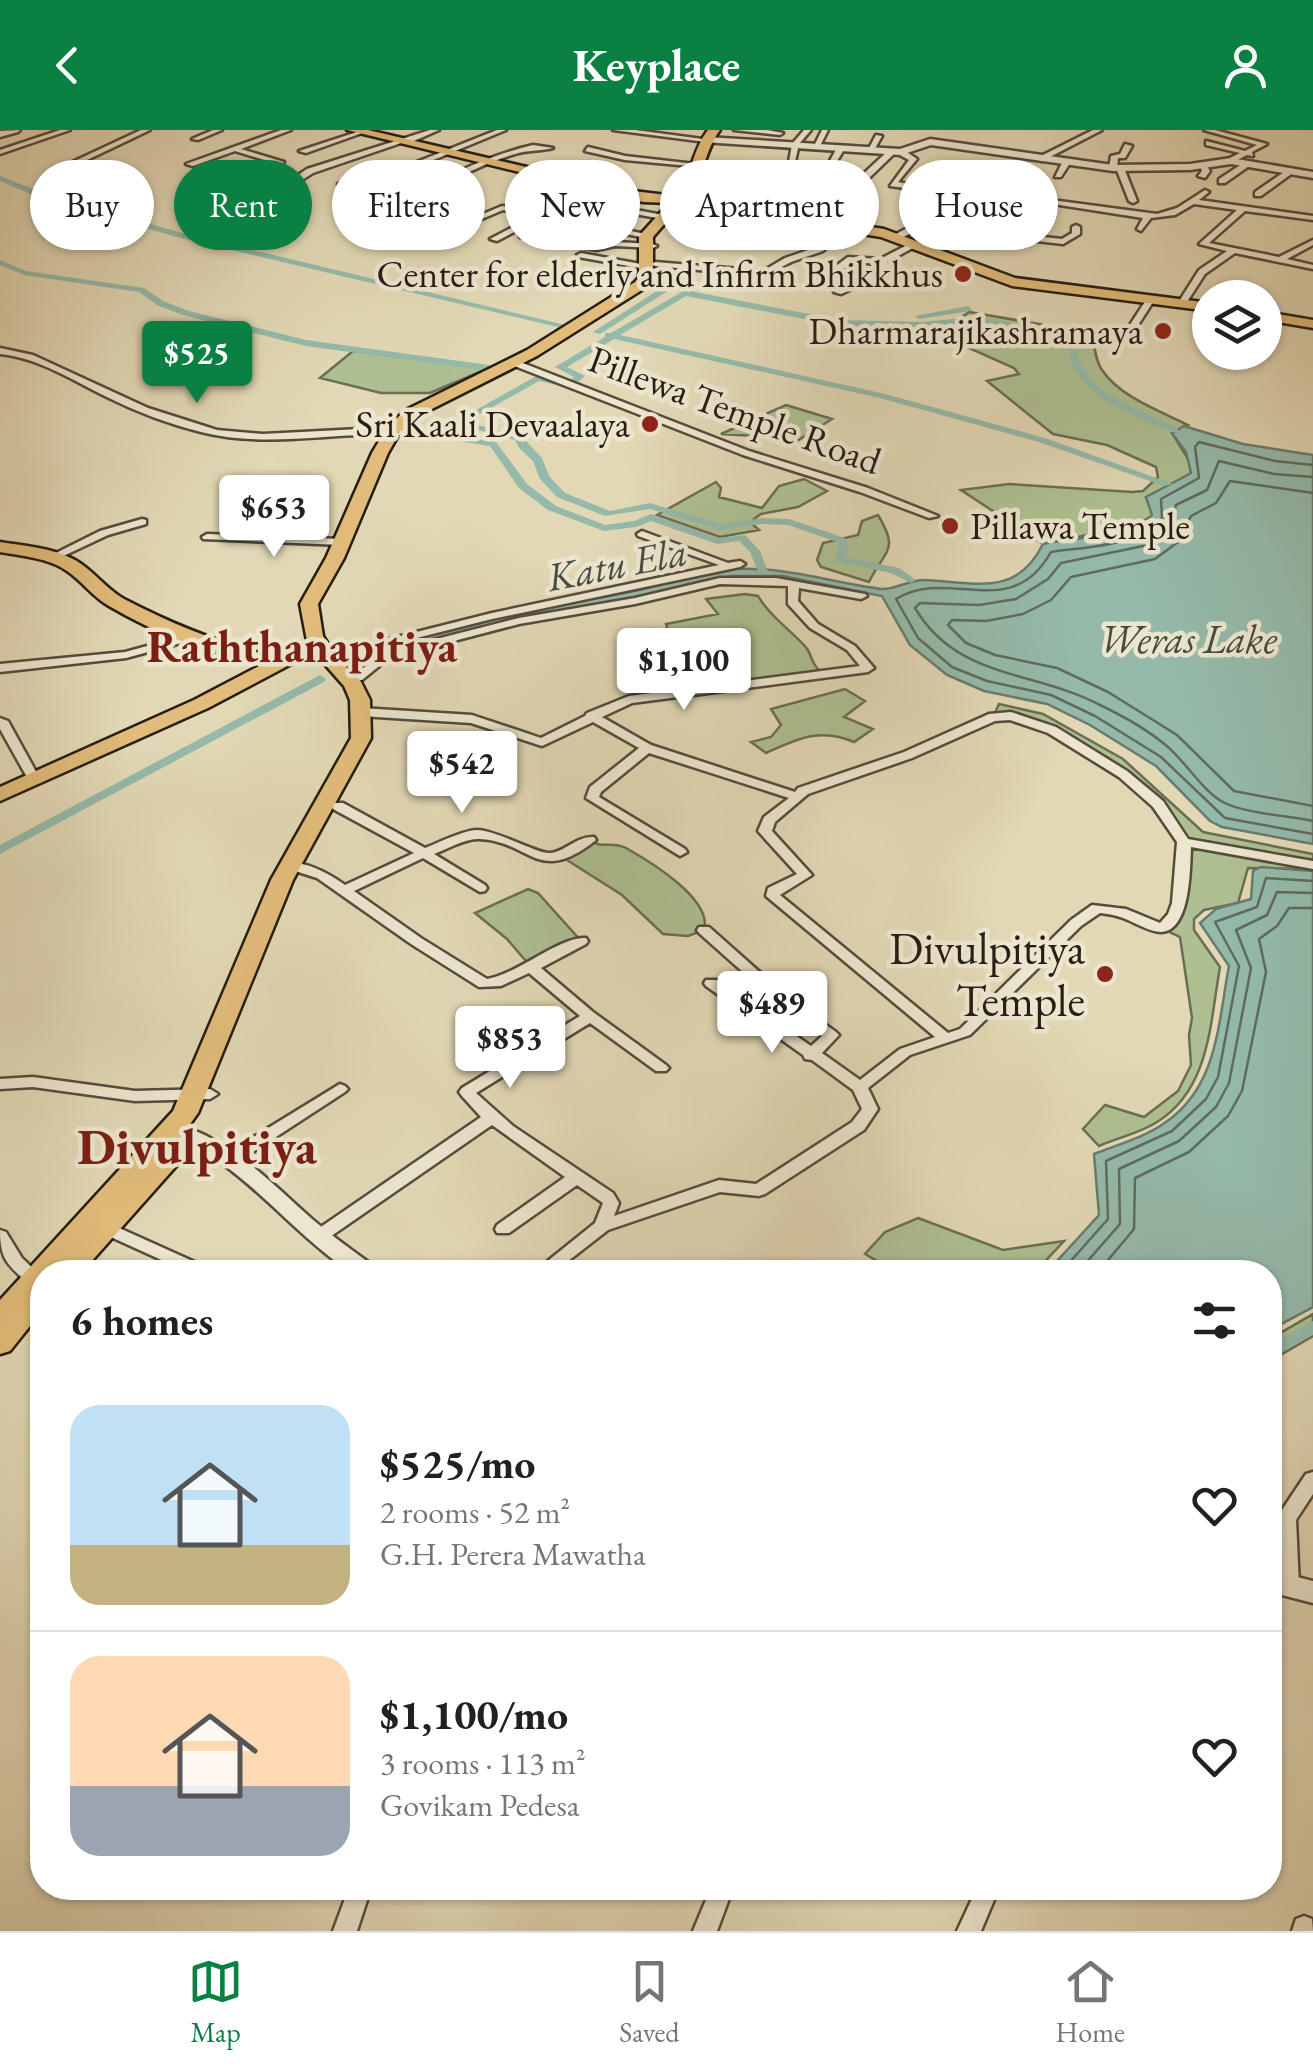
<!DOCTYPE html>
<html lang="en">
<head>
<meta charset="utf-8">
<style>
  :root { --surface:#fff; --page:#f2f2f2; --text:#202124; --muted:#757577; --line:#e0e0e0; --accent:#0b8043 }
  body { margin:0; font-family:"EB Garamond",serif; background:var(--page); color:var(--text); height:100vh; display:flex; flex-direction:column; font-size:38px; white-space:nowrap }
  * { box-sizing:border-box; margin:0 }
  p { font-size:32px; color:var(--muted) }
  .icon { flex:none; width:55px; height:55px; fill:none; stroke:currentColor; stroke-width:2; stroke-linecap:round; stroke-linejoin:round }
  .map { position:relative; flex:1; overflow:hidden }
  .side { position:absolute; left:30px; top:1130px; width:1252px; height:640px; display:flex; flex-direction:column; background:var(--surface); border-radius:40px; box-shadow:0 2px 8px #0004 }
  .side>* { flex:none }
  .hud { position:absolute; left:30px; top:30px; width:1255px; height:90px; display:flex; gap:20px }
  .buttons { position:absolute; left:1192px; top:150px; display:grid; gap:20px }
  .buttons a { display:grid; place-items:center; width:90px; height:90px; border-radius:50%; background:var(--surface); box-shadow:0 2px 8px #0004; font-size:50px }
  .price { position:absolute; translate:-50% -85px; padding:0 22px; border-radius:10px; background:#fff; color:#222; font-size:32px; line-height:65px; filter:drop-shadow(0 2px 5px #0008) }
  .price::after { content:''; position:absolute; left:50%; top:60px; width:30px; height:22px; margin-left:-15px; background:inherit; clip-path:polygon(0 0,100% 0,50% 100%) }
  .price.on { background:var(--accent); color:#fff }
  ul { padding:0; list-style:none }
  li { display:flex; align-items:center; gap:30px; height:250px; padding:0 40px }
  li+li { border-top:2px solid var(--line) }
  li span { display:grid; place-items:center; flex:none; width:280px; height:200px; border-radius:30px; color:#555 }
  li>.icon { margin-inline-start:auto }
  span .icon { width:120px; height:120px; fill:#fffc; stroke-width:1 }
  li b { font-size:42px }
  h2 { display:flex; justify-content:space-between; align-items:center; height:120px; padding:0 40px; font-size:42px }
  .pill { padding:0 35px; border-radius:45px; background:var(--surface); box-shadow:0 2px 8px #0004; font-size:35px; line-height:90px }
  .pill.on { background:var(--accent); color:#fff }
  header { display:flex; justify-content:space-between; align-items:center; height:130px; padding:0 40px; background:var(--accent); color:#fff; font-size:45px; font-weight:700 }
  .tabs { display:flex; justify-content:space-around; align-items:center; height:140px; border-top:2px solid var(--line); background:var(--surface); font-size:28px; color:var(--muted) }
  .tabs a { display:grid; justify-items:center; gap:5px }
  .tabs .on { color:var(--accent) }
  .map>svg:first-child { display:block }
  .green { fill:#aec092; stroke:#6a6e53; stroke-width:2.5 }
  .water { fill:#95baaa; stroke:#697b6e; stroke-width:2.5 }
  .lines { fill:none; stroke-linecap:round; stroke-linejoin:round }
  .shore { stroke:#5e6c5f; stroke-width:2.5 }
  .stream { stroke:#697b6e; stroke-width:2.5 }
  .canal { fill:#95baaa; fill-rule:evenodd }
  .minor-casing { stroke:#554c3c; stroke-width:5 }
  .tertiary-casing { stroke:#554c3c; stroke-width:5 }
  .primary-casing { stroke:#261d14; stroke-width:5 }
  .minor { fill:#ece6cf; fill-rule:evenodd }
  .tertiary { fill:#ece6cf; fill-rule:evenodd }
  .primary { fill:#e1bc7a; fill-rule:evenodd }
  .poi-dot { fill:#8f2418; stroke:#ece6cf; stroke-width:4 }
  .labels { text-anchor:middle; stroke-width:9; stroke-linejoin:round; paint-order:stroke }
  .far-poi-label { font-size:38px; fill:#261d14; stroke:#ece6cf; text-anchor:end }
  .far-street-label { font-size:38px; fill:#261d14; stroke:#ece6cf }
  .far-water-label { font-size:40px; font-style:italic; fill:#474c41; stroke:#ece6cf }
  .far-district-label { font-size:45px; font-weight:bold; fill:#7a1f14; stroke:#ece6cf }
  .poi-label { font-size:45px; fill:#261d14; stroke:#ece6cf; text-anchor:end }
  .quarter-label { font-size:50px; font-weight:bold; fill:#7a1f14; stroke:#ece6cf }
</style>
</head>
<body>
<header><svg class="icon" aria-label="back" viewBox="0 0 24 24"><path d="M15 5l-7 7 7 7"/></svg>Keyplace<svg class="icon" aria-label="person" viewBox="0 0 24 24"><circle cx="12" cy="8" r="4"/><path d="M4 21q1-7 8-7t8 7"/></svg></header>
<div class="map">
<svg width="1313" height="1801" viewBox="0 0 1313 1801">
  <rect width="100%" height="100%" fill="#e2d8b5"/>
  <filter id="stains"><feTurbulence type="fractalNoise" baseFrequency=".002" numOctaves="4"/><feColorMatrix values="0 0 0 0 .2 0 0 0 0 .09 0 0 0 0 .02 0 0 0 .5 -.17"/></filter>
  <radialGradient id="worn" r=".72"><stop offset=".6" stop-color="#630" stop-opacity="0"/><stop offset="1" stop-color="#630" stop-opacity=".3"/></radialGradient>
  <path class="green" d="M969,182l123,21c3,12 2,25 10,37 18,27 58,41 86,55l-16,8 21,34 -4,9 -43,21 7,18 -16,10 -94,19 -82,-54 48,-6 123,8 11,-1 15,-14 -2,-10 -49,-22 -54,-11 -66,-53 32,-7 -5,-6 -45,-20 4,-5 -36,-9z
    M353,221l136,17 -59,25h-49l-61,-15z
    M786,275l46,14 -43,27 -15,-9 -53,-3z
    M804,349l23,12 -29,16 -37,7 -11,8 9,8 -39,7 -63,-22 59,-33 5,6 -2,9 43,11 17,-22z
    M878,385c22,36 7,34 -9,67l-48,-15 -4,-7 6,-17 35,-8 4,-14z
    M745,464l13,2c12,20 30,32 46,49 9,9 6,18 16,26l-80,14 -5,-14 -15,-10c-39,0 -41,13 -74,-18l4,-6 19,-3 -3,-10 52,-10 -12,-15z
    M845,559l20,12 -21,16 29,12 -19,13c-33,-15 -57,-3 -88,11l-15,-11 20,-5 10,-12 -10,-16z
    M999,574l44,10 80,45 80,73 110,22v15l-65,-1 -10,35 -34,7 -10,9v11l26,37c-10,56 -10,122 -63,155 -17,11 -40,16 -58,24l-16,-17 22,-24 39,12 34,-26 13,-26 -2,-30 3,-17 -12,-81 -19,-9 13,-7 8,-87 -59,-60 -83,-50 -47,-7z
    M589,710c13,9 23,1 37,8 23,13 87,51 78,82l-16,6 -25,-2 -41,-39 -63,-40z
    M528,759l10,4 43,48 -50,26 -24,-28 -32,-26z
    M918,1088l85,32 61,-9 -29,31h-139l-31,-18 20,-22z
    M1313,1184v22l-43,25v-22z"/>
  <path class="water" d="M1184,296l59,18 70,11v389l-91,-17 -12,-6 -54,-55 -66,-41 -43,-21 -63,-13 -37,-16 -37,-30 -28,-49 -99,-20h-51l-85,21 -133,24 -145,38 -8,-4c85,-37 183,-46 273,-64 32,-6 64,-20 96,-22 52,-3 100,13 151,20 14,1 27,-9 43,-9 52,2 92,18 119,-36 32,-8 85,-4 109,-29l-6,-18 45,-24 -5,-21 -14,-19z
    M1261,737l52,4v436l-43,23v-58h-223l52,-57 -5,-61c22,-9 52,-17 72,-32 52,-36 52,-99 63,-156l-29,-43 16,-14 35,-10 2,-28z"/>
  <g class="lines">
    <path class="shore" d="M1313,335l-38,-4 -76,-19 -4,5 4,31 -38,21 1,19c-30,30 -72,28 -111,34 -41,72 -101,14 -155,47l22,39 34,29 35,14 64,14 44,21 66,41 64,61 88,16
      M1313,347l-39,-3 -55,-13 -12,29 -31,15 -6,24 -22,16 -87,18 -13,16 -32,20 -37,6 -59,-2 -5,5c42,71 117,62 183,96 23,11 52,27 71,44 18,16 34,43 54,54 19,11 67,14 90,19
      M1313,363l-83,-12 -14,22 -25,13 -13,26 -23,17 -84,18 -20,23 -28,14 -37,7 -34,-1 -4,5 18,18 29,12 62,13 51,24 69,43 57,56 79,15
      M1061,1142l47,-53 -2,-58 66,-30 34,-32 12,-22 21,-111 -24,-44 42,-15 9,-29 47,3
      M1078,1142l42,-48 -1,-55 60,-28 37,-34 13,-24 22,-115 -15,-38 31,-15 10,-23 36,1
      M1098,1142l36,-43 1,-51 54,-26 39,-36 14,-25 24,-119 -7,-33 18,-13 12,-18h24"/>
    <path class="stream" d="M443,261l54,-25"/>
    <path class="canal" d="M0,46l46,18 136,39 392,94 -4,3 -393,-93 -137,-39 -40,-17z
      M0,130l26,11 118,17 19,13 26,10 117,29 183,25 5,3 -5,3 -183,-25 -123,-31 -26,-10 -18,-13 -115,-17 -24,-10z
      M690,152l3,1v4l-22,2 -71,45 -7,-2 73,-47z
      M685,160l155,30 82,2 51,-5 100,17c3,10 4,22 9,32 17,33 65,47 96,62v4h-6c-34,-16 -79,-29 -98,-64 -5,-9 -6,-20 -8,-30l-93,-15 -51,5 -82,-2 -154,-30 -66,39 265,59 160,44 128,46 -9,2 -125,-44 -159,-44 -266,-59 -47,28 18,9 -8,7h-6l-2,-2 5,-4 -19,-10 50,-30v-4h6z
      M968,176l4,3 -1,2 -52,8 -4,-3z
      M538,245l32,9 -5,3 -26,-6 -73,41 55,14 21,22 7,18 16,17 45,18 40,-8 71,21 41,-6 27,1 56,19 4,9 -4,10 54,11 17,12 -5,3 -20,-10 -56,-12 -1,-2 5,-12 -2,-5 -49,-17 -26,-1 -41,6 -71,-21 -45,7 -48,-19 -17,-18 -7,-18 -14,-13 -4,-8 -62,-17z
      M389,295l107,17 31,42 29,22 49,19 29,-4 17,-7 67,24 27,-3 15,16 8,21 -9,2 -9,-22 -11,-11 -22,3 -66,-23 -15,6 -32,4 -56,-21 -29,-22 -29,-42 -104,-16 -2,-2z
      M320,545l6,4 -2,3 -324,172v-9z
      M1313,1191v14l-43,24v-15z"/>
    <defs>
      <path id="minor" d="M60,0h10l-70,24v-4z
        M141,0h9l-84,40h9v4h-20l-4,-2z
        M213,0h9l-24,10 -6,-1z
        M281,0h10l-50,19 43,13 -46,31 -7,-2 43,-28 -39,-12 -42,15 -7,-2z
        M430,0h9l-32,14 -6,-1 -88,30 -38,24 -7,-2 39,-26z
        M497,0h9l-138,57 -26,-1 -4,-2 4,-2 22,1z
        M613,0h22l75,10 -4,2z
        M734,0h33l16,3 -3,2z
        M804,0h7l-12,14 -4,18h-6l3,-18z
        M822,0h6l-9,18h-6z
        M1093,0h9l-60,31 -7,-2z
        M1204,0h11l52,14 -15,8 1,4 -6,-1 -16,8 -3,-4 12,-6 -34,-8v-4l39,10 12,-6z
        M360,1l5,1 -59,21 -7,-2z
        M876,5l6,1 -9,16h-6z
        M1125,14l7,2 -7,12h-7l-1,9 3,-1 4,2 13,33 -4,2 -4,-2 -13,-33 -3,2 -4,-2 2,-12 9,-2z
        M533,15l20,3c-12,3 -26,2 -38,6 -45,13 -86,40 -126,64l20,3v4l-31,-6c43,-32 103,-62 155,-74z
        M838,16l7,2 -19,31h-6z
        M588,17l37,9 79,9 -4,2 -75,-7 -40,-9z
        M889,20l7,2 -29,28h-6v-4z
        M898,20h6l13,9 -19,23 30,6 -2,3 23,4 24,-24 4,2 -21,23 67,12 -4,2 -50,-7 -42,21 135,15 10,-6v-6l4,-2 4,2v7l-17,10 -143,-16 -20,11h-6v-4l66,-34 -39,-6 -4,-2 2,-3 -29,-4 19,-26 -11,-6z
        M1063,31l7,2 -9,14h-6z
        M1245,32l7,2 -27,19h-6v-4z
        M1199,33h6l5,8 -5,7 -7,-2 4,-5z
        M1287,40l7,2 -33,24h-6v-4z
        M708,44l90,3 4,2 -4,2 -93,-3z
        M864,54l7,2 -9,18 -14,1 -28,18h-6v-4l29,-18 13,-1z
        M703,56l40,2 4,2 -4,2 -43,-2z
        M1205,60l4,2 -10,8 114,16v4l-68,-9 -36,32 70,14 34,-17v5l-26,14 26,6v4l-78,-16 -30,21 -20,31 -3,1 -4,-3 21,-33 28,-19 -28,-7 38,-34 -43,-6 -19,11 -24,3 -10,13 -4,-2 6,-11 -141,-22 4,-2 151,20 20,-6z
        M604,74l59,11 4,2 -4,2 -62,-11z
        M502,76l144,28 4,2 -4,2 -143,-28 -38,16 -32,-7 4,-2 27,5z
        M528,89l7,2 -38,20 -7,-2z
        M844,94l7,2 -28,25 -32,11 -27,14 -109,-10 -4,-2 4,-2 108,9 22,-13 32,-11z
        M523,103l74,13 18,-4 38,2 4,2 -4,2 -38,-2 -18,4 -77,-13 -1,-2z
        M913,112l7,2 -33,18 6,4v4l-52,24 -7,-2 50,-24 -5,-4 -26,-2 -38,27 -7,-2 40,-30 32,2z
        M581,123l65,12 4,2 -4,2 -68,-12 -1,-2z
        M1148,167l7,2 -24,37h-6l-1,-2z
        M0,218l33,7 115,53 69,22 46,4 116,-6 23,1 5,3 -5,3c-67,-4 -134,14 -201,-3 -32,-8 -64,-20 -94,-35 -35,-17 -68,-39 -107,-43z
        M515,230l234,91 119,37 70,28 -9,2 -69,-26 -117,-37 -231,-90v-4z
        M142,389l4,1v4l-38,11 -51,24 -9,-2 52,-26z
        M642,401l86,32 12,-2 5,3 -5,3 -248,52 -155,39 -6,-3 2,-2 159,-40 227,-48 -81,-29 -1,-2z
        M207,404l135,5 5,3 -5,3 -139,-6 -1,-2z
        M720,448h56l89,16 2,2 -6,3 -62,-11 -1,13 20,23 37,22 19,22 -6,4 -236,31 -30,14 49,28 144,47 3,-4 106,-36 85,-38 22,-2 45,15 71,44 36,30 25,38 125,22v8l-122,-22c-1,20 0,84 -30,85 -11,0 -27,-10 -38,-14 -8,-3 -15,-4 -23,-5l-19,13 -111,109 -60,20 -42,33 10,21 -14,21 -99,64 -6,2 -39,-4 -112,38 -54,42h-20l61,-49 8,-20 -26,-18 -68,48h-12l-2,-4 2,-4 68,-48 -73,-52 -168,116h-12l-2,-4 2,-4 169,-116 -19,-21 -3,-4 3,-4 118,-72 -51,-43 -28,13 -22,1 -68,-43 -94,-66 -31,-10 -2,-3 2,-3c22,0 42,11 59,23l69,-32 -81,-44 -1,-3 1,-3h10l82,45c13,-5 39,-18 52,-18 19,0 63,25 74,23 15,-2 26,-17 43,-16l2,3c-59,47 -65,1 -117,-1 -13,-1 -32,10 -45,15l51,31 2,3 -2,3 -5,1 -57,-34 -69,33 67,47 66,41c31,-5 73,-43 99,-41l2,3 -2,3 -45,24 52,44 73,53 3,3 -3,3h-10l-66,-48 -114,70 37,33 100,67 6,10 -5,13 105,-36 37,4 96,-62 10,-13 -9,-19 -41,-30 -7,-1 -2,-4 -97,-69 -2,-3 2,-3h10l95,66 11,-10 -42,-31 -81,-72 -2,-3 2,-3h10l81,72 46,33 3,3 -17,18 38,27 40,-31 35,-12 -169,-141 2,-8 29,-14 -39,-43 6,-14 25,-19 -140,-45 -48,39 -2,5 86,52 2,3 -7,4 -94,-58 4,-11 49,-39 -46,-26 -51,24 -71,-23 -110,-7 -6,-4 6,-4 111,7 69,23 44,-22 2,-3 42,-17 231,-30 -13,-16 -37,-22 -22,-24v-18l-68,-2 -85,20 -116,20 -130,34 -27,22h-8l-2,-3 29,-23 24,-7 114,-29 116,-20zM1010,590l38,13 71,44 34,30 24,35 -5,61 -4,11 -8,9 -34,-14 -34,-4 -21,15 -111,109 -12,4 -168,-138 32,-20 -40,-44 3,-9 33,-28 104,-36 83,-37z
        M188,505l4,1v4l-66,18 -126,14v-8l125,-12z
        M0,588l8,3 32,58 -1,3h-10l-1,-3 -28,-50z
        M33,947l102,14 75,-2 8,5 -8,5 -75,2 -102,-14 -33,2v-10z
        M340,954l5,2 3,3 -3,3 -109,71h-12l-2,-4 2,-4z
        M108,1093l100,45 3,4h-23l-86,-39 -2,-4 2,-4z
        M0,1100l6,2 16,26 19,18v8h-12c-21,-19 -29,-24 -29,-54z
        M1313,1342v22l-17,26 3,66 -3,6 -7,2 -7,-2 -3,-6 -3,-67 30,-45z
        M349,1758h22l-14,43h-24z
        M711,1758h22l-16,43h-24z
        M977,1758h22l-18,43h-24z
        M1304,1786l8,3 1,12h-21l4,-12z"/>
      <path id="tertiary" d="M20,0l-2,2 -18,5v-6z
        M706,7l194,12 30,-10 183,26 77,-1 41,-6 82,14v6l-82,-14 -41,6 -77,1 -182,-26 -30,10 -198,-13z
        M173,993c58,16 96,58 139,96 20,17 41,32 62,47l3,6h-26l-12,-8c-41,-30 -74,-69 -115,-99 -17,-12 -51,-23 -62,-35l4,-5z
        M1270,1440l43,11v22l-43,-11z"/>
      <path id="primary" d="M347,0h21l257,60 50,6c17,-19 17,-46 33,-66h12c-16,21 -16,48 -33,68l197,31 131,49 195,25v8l-198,-25 -131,-49 -200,-32 -28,32v40l-8,11 -108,68 -119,60 -18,16 -12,21 -44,105 -26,46 5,32 13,21 24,23 10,20 1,38 -78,142 -95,233 -18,25 13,9 -111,125h-40v19l-9,11 9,9 -32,40 -10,3v-54l173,-189 98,-231 80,-142 -1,-38 -6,-14 -30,-34 -106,56 -208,93v-14l194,-87 67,-35c-55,-12 -104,-31 -152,-59 -16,-9 -27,-25 -42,-35 -18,-13 -45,-15 -67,-19v-10c25,4 53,6 75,18 18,10 31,29 49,39 50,26 97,45 152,58l31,-16 -7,-37 26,-46 46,-105 16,-27 18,-16 121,-60 108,-68 4,-5v-41l30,-33 -26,-1z
        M1265,182l48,8v8l-48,-8z"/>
    </defs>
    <use href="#minor" class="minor-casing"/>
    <use href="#tertiary" class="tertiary-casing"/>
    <use href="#primary" class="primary-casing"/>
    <use href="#minor" class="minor"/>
    <use href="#tertiary" class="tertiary"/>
    <use href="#primary" class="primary"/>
  </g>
  <g class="poi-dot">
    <circle cx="963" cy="144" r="10"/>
    <circle cx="1163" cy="201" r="10"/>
    <circle cx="650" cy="294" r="10"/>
    <circle cx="950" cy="396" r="10"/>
    <circle cx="1105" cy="844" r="10"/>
  </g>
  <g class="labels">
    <g class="far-poi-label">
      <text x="943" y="157">Center for elderly and Infirm Bhikkhus</text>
      <text x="1143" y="214">Dharmarajikashramaya</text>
      <text x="630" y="307">Sri Kaali Devaalaya</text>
      <text x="970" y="409" text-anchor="start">Pillawa Temple</text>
    </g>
    <g class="far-street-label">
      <text transform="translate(735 280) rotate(20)" y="13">Pillewa Temple Road</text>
    </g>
    <g class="far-water-label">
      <text transform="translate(617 434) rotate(-11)" y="14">Katu Ela</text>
      <text x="1188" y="523">Weras Lake</text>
    </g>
    <g class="far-district-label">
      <text x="302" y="532">Raththanapitiya</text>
    </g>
    <g class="poi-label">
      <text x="1085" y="834">Divulpitiya<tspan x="1085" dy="52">Temple</tspan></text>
    </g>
    <g class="quarter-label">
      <text x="197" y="1034">Divulpitiya</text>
    </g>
  </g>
  <rect width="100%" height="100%" filter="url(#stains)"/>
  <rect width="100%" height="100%" fill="url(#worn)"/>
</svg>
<div class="buttons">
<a><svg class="icon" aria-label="layers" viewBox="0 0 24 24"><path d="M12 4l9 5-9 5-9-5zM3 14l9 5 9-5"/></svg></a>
</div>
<b class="price on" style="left:197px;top:276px">$525</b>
<b class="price" style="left:274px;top:430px">$653</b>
<b class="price" style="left:684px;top:583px">$1,100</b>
<b class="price" style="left:462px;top:686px">$542</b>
<b class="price" style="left:772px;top:926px">$489</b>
<b class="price" style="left:510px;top:961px">$853</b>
<div class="hud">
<a class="pill">Buy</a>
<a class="pill on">Rent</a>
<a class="pill">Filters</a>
<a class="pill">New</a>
<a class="pill">Apartment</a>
<a class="pill">House</a>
</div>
<section class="side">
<h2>6 homes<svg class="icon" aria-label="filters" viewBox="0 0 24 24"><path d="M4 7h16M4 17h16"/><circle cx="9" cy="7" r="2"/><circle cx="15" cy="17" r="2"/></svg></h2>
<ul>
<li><span style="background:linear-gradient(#bfe0f5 70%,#c2b280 0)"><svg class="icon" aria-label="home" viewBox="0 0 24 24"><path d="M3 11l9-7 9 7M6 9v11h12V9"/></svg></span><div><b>$525/mo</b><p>2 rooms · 52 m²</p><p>G.H. Perera Mawatha</p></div><svg class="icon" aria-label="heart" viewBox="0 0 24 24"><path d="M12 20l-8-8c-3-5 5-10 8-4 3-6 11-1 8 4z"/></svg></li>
<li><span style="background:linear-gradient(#ffd9b3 65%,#9aa5b1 0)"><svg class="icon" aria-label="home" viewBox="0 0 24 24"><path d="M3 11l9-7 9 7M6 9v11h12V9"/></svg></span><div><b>$1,100/mo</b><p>3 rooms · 113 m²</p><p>Govikam Pedesa</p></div><svg class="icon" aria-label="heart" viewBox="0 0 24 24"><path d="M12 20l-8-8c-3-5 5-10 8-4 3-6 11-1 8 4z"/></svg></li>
</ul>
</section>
</div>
<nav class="tabs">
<a class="on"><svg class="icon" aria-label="map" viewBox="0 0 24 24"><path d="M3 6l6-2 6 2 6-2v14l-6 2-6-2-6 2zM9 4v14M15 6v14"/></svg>Map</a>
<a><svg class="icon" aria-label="saved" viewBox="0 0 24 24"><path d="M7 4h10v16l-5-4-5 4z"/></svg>Saved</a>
<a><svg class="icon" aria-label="home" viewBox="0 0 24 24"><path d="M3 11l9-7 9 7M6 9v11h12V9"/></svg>Home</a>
</nav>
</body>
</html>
